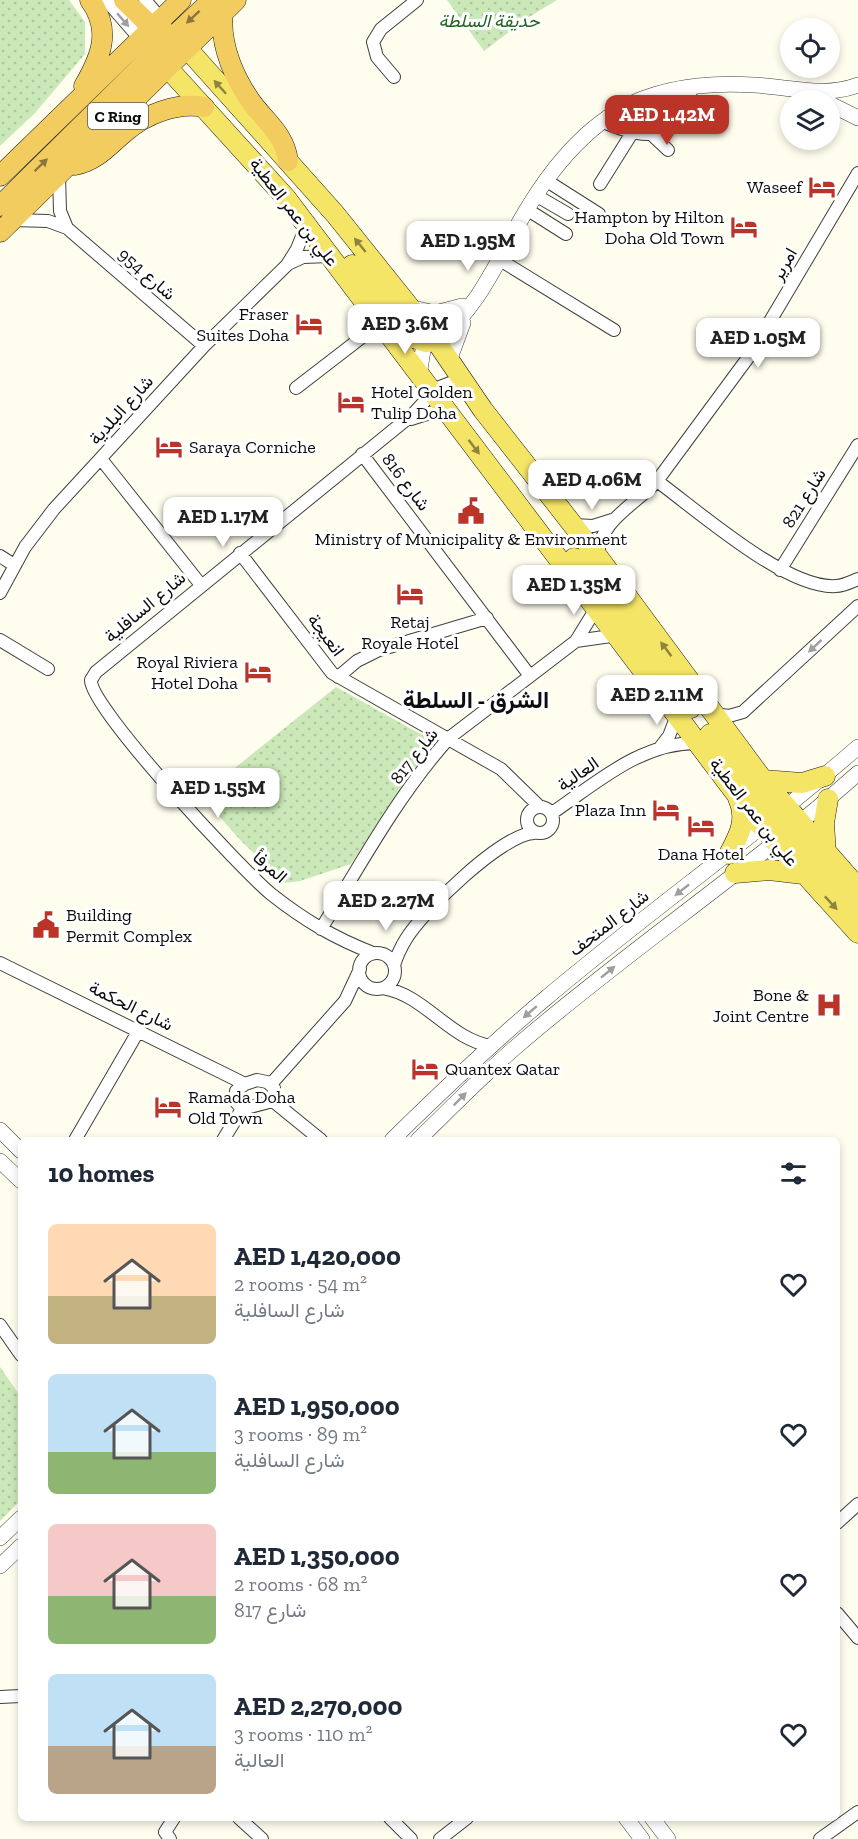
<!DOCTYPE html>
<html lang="en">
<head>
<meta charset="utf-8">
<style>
  :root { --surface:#fff; --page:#f2f2f3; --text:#1f2937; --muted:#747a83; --accent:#ba3428 }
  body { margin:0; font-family:"Zilla Slab",Vazirmatn,serif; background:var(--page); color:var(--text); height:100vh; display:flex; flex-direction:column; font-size:22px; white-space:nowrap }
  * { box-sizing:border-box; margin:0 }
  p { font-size:20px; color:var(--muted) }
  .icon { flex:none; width:33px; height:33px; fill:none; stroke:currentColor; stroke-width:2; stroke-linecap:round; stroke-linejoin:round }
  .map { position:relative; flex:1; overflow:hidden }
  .sheet { position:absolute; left:18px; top:1137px; width:822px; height:684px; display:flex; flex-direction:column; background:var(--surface); border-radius:9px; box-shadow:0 3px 9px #0003 }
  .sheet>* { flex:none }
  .tools { position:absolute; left:780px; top:18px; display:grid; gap:12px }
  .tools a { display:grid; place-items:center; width:60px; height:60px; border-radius:50%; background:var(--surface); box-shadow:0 3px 9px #0003; font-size:30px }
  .price { position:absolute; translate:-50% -51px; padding:0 14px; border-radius:12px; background:#fff; color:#222; font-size:20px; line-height:39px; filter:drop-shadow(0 2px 3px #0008) }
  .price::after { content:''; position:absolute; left:50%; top:36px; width:18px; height:14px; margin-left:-9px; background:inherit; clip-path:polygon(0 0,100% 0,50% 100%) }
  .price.on { background:var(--accent); color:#fff }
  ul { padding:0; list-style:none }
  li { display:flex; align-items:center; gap:18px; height:150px; padding:0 30px }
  li span { display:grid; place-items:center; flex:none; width:168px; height:120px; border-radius:9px; color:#555 }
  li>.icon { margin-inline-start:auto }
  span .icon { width:72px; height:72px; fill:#fffc; stroke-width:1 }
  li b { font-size:26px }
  h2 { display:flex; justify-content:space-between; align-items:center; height:72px; padding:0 30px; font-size:26px }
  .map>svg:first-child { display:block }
  .green { fill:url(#green-dots) }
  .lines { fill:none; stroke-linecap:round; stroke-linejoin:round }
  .minor-casing { stroke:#404040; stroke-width:14 }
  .tertiary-casing { stroke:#404040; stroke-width:16 }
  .primary-casing { stroke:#1e1e1e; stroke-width:21 }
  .trunk-casing { stroke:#1e1e1e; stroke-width:21 }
  .minor { stroke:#fff; stroke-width:12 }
  .tertiary { stroke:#fff; stroke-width:15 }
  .primary { stroke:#f5e567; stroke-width:20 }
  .trunk { stroke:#f3cc60; stroke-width:20 }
  .oneway { fill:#8c763b }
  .oneway2 { fill:#9e9e9e }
  .oneway3 { fill:#8d843e }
  .labels { text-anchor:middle; stroke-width:6; stroke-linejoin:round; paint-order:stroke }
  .shield { fill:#fff; stroke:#565656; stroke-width:1.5 }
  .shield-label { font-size:16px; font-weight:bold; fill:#0d0d0d }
  .park-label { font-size:18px; font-style:italic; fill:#24631f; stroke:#fff }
  .poi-label { font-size:18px; fill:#0d0d0d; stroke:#fff; text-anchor:end }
  .street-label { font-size:18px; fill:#0d0d0d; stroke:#fff }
  .district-label { font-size:24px; font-weight:bold; fill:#0d0d0d; stroke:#fff }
</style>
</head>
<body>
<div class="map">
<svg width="858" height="1839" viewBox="0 0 858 1839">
  <defs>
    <pattern id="green-dots" width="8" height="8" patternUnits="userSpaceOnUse" patternTransform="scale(1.5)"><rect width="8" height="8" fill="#cbe8b8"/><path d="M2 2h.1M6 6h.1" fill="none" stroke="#adc69d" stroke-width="1.8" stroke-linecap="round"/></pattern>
  </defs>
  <rect width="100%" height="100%" fill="#fffdee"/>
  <path class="green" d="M0,0h69l16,22v32l-50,59 -35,33z
    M447,0h110l-28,17 -45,34z
    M336,687l97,54 -82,123 -51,17 -15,2 -45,-43 -39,-45z
    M0,1367l21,30v103l-21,21z"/>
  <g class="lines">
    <defs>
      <path id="minor" d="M106,0l34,39
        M145,0l16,19
        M394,77l-17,-20 -4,-15 8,-13 36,-29
        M603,122c51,21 72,18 90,-36
        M651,134l17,16
        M59,175l1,36 7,17
        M547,181l52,33
        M600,184l32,-51
        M537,196l31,18
        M528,210l38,24
        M13,220l35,1 19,7 137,118
        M500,260l114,70
        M288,264l15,-7 27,-1
        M296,388l83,-64
        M411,419l22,-7 17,2
        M362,454l168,222
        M101,459l100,126
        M657,481c40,29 130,109 179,105 7,0 15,-4 22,-7
        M573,525l20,1 19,-6
        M240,553l92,120 169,96 39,38
        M0,556l14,9
        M598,557c0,-36 37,-52 59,-76l93,-126 108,-182
        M780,570l78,-125
        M0,593l25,-46 29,-38 150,-163 83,-81 10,-16 9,-23
        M0,640l48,29
        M576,641l42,-6
        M338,677l19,-16 22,-11 108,-32
        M714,714l15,2 14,-4 115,-106
        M659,749l10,-13 9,-23
        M527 820a13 13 0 1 1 26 0a13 13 0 1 1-26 0Z
        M552,813c46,-31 89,-71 147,-70
        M321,929c39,-64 77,-134 128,-191l127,-97 21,-34
        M373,953c-39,-15 -69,-33 -102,-59 -28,-23 -182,-187 -180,-214l5,-8 317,-258 24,-26 13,-5 15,9
        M359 971a18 18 0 1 1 36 0a18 18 0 1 1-36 0Z
        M0,963l245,121
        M394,965c3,-9 7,-18 12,-26 17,-28 96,-105 128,-106
        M383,988c42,7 66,51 108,58
        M257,1080l10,2 7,6 -1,13 -31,8 -7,-8 1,-10 9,-7z
        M271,1084l74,-83 15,-32
        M273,1101l48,39
        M75,1140l64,-110
        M223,1140l19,-31
        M0,1325l21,30
        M837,1523l21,-19
        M837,1613l21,25
        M0,1697l21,-1
        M239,1818l23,21
        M390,1818l21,21
        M170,1839l-5,-7 9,-14
        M440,1839l27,-21
        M820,1839l38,-27"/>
      <path id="tertiary" d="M830,104l28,14
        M409,307l26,6 27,-7
        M436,341c40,-30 59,-75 83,-118 28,-50 68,-102 123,-124 37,-14 74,-16 112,-14 36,2 70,13 104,0
        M449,361l14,-38
        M419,376l4,-26 9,-15
        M0,1130l21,21
        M392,1140c50,-49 100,-97 154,-142 102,-86 211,-163 312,-251
        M418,1140c33,-32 65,-65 99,-94 110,-95 232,-176 341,-273
        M0,1161l21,20
        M0,1538l21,-20
        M0,1566l21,-20
        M626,1818l16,21
        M652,1818l16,21"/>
      <path id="primary" d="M176,36l159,178 97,121 51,75 115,147 165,223 95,108
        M156,55l130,143 469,621 103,114
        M352,265l56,71 18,6 10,-1
        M574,558l39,45 78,105
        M710,734l67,88 11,4 12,-3
        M763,780l39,3 23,-7
        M770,827l16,7 72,76
        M729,854c10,-18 19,-35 9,-56
        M826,854l-2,-31 4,-24
        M735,873l34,-3 34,4"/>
      <path id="trunk" d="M124,0l36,35
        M223,12c-4,33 12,69 32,95 14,17 30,30 33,54
        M167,58l8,-23 37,-35
        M84,86c17,-29 28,-56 6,-86
        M75,165c22,-4 34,-20 50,-33 21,-18 52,-30 79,-25
        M0,176l181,-176
        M0,206l154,-152 8,-17 -1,-18
        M0,232l236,-232"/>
    </defs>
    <use href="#minor" class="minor-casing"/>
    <use href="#tertiary" class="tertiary-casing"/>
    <use href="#primary" class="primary-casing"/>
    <use href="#trunk" class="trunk-casing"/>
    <use href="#minor" class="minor"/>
    <use href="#tertiary" class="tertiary"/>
    <use href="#primary" class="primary"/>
    <use href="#trunk" class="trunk"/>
  </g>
  <defs><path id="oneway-solid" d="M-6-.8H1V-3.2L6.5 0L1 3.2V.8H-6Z" transform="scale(1.5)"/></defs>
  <g class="oneway">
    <use href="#oneway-solid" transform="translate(193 17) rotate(137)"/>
    <use href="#oneway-solid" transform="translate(41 165) rotate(-44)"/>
  </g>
  <g class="oneway2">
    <use href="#oneway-solid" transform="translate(123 20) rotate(49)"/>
    <use href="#oneway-solid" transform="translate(815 646) rotate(137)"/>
    <use href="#oneway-solid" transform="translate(682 890) rotate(142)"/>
    <use href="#oneway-solid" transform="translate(608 972) rotate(-39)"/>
    <use href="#oneway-solid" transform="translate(530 1012) rotate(139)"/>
    <use href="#oneway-solid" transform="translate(460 1099) rotate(-45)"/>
  </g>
  <g class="oneway3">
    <use href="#oneway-solid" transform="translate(220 87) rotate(-132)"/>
    <use href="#oneway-solid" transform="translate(360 245) rotate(-129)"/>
    <use href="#oneway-solid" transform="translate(474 447) rotate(53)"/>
    <use href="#oneway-solid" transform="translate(666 649) rotate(-127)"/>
    <use href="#oneway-solid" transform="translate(831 903) rotate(47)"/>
  </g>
  <defs>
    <symbol id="hotel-bare" viewBox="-9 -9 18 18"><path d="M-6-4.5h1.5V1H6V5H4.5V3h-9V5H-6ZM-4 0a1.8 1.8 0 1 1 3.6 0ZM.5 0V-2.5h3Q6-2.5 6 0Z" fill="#ba3428" stroke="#fff" stroke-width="2.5" paint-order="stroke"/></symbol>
    <symbol id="civic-bare" viewBox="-9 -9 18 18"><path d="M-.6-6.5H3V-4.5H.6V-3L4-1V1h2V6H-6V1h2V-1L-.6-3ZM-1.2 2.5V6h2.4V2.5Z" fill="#ba3428" stroke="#fff" stroke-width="2.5" paint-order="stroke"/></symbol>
    <symbol id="hospital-bare" viewBox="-9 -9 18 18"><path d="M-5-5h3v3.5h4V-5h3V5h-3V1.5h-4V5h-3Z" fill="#ba3428" stroke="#fff" stroke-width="2.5" paint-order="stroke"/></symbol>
  </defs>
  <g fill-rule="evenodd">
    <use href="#hotel-bare" x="803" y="168" width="38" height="38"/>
    <use href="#hotel-bare" x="725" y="208" width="38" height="38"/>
    <use href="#hotel-bare" x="290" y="305" width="38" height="38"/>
    <use href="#hotel-bare" x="332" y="383" width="38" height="38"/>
    <use href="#hotel-bare" x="150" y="428" width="38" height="38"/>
    <use href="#civic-bare" x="452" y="492" width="38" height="38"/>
    <use href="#hotel-bare" x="391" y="575" width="38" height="38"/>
    <use href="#hotel-bare" x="239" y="653" width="38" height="38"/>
    <use href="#hotel-bare" x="647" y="791" width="38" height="38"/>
    <use href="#hotel-bare" x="682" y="807" width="38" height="38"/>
    <use href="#civic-bare" x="27" y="906" width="38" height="38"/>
    <use href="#hospital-bare" x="810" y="986" width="38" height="38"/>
    <use href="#hotel-bare" x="406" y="1050" width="38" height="38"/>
    <use href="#hotel-bare" x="149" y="1088" width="38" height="38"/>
  </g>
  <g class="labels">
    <rect class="shield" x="88" y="103" width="60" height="26" rx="4.5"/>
    <g class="shield-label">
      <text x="118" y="122">C Ring</text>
    </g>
    <g class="park-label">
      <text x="489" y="27">حديقة السلطة</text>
    </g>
    <g class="poi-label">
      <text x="802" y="193">Waseef</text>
      <text x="724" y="223">Hampton by Hilton<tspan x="724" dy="21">Doha Old Town</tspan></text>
      <text x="289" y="320">Fraser<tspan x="289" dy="21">Suites Doha</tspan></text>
      <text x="371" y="398" text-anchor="start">Hotel Golden<tspan x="371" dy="21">Tulip Doha</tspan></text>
      <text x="189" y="453" text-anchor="start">Saraya Corniche</text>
      <text x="471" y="545" text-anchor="middle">Ministry of Municipality &amp; Environment</text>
      <text x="410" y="628" text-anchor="middle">Retaj<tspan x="410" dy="21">Royale Hotel</tspan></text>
      <text x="238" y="668">Royal Riviera<tspan x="238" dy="21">Hotel Doha</tspan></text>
      <text x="646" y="816">Plaza Inn</text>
      <text x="701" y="860" text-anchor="middle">Dana Hotel</text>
      <text x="66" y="921" text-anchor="start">Building<tspan x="66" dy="21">Permit Complex</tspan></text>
      <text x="809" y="1001">Bone &amp;<tspan x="809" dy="21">Joint Centre</tspan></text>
      <text x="445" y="1075" text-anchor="start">Quantex Qatar</text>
      <text x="188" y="1103" text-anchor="start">Ramada Doha<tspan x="188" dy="21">Old Town</tspan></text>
    </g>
    <g class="street-label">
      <text transform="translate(294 212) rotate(52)" y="6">علي بن عمر العطية</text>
      <text transform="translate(784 264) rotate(-60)" y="6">امرير</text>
      <text transform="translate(147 274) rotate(41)" y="6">شارع 954</text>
      <text transform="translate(121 410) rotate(-48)" y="6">شارع البلدية</text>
      <text transform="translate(406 482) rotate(53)" y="6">شارع 816</text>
      <text transform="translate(804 498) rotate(-58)" y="6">شارع 821</text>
      <text transform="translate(145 607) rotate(-40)" y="6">شارع السافلية</text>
      <text transform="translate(326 635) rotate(53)" y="6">انعيجة</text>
      <text transform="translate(414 756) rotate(-52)" y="6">شارع 817</text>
      <text transform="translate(578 774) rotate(-35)" y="6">العالية</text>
      <text transform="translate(754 812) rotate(52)" y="6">علي بن عمر العطية</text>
      <text transform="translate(270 867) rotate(41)" y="6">المرفأ</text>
      <text transform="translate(609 923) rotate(-38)" y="6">شارع المتحف</text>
      <text transform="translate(131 1006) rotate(26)" y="6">شارع الحكمة</text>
    </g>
    <g class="district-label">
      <text x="476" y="708">الشرق - السلطة</text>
    </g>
  </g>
</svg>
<div class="tools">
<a><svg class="icon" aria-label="locate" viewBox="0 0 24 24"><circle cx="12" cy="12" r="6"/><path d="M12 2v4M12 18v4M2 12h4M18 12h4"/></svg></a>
<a><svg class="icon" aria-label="layers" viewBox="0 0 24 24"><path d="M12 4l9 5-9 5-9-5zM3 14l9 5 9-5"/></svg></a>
</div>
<b class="price on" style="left:667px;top:146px">AED 1.42M</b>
<b class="price" style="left:468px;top:272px">AED 1.95M</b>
<b class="price" style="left:405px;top:355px">AED 3.6M</b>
<b class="price" style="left:758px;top:369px">AED 1.05M</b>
<b class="price" style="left:592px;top:511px">AED 4.06M</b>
<b class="price" style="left:223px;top:548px">AED 1.17M</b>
<b class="price" style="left:574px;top:616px">AED 1.35M</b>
<b class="price" style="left:657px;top:726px">AED 2.11M</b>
<b class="price" style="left:218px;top:819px">AED 1.55M</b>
<b class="price" style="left:386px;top:932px">AED 2.27M</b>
<section class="sheet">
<h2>10 homes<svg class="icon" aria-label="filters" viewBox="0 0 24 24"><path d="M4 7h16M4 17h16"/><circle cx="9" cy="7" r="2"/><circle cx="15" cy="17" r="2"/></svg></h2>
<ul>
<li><span style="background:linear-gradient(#ffd9b3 60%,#c2b280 0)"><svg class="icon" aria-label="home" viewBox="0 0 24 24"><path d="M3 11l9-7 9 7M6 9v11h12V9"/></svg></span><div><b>AED 1,420,000</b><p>2 rooms · 54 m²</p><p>شارع السافلية</p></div><svg class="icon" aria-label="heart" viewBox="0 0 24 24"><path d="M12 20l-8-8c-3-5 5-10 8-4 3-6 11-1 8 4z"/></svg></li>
<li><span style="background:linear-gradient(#bfe0f5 65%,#8fb573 0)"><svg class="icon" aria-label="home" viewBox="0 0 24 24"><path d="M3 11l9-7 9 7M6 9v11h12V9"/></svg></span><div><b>AED 1,950,000</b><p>3 rooms · 89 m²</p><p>شارع السافلية</p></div><svg class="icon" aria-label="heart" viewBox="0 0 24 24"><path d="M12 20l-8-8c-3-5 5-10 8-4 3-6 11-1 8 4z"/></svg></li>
<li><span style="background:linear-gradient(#f6c9c9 60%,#8fb573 0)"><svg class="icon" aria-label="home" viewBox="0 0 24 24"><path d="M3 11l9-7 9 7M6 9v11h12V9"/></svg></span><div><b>AED 1,350,000</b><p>2 rooms · 68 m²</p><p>شارع 817</p></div><svg class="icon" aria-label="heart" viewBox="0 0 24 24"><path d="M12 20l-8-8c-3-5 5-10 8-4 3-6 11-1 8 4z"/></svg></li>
<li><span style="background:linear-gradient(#bfe0f5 60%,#b9a48a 0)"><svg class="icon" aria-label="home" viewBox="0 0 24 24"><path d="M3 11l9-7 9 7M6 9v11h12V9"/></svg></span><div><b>AED 2,270,000</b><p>3 rooms · 110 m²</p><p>العالية</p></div><svg class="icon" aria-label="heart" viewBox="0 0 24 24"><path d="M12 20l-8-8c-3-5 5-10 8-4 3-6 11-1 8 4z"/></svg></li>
</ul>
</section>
</div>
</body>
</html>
